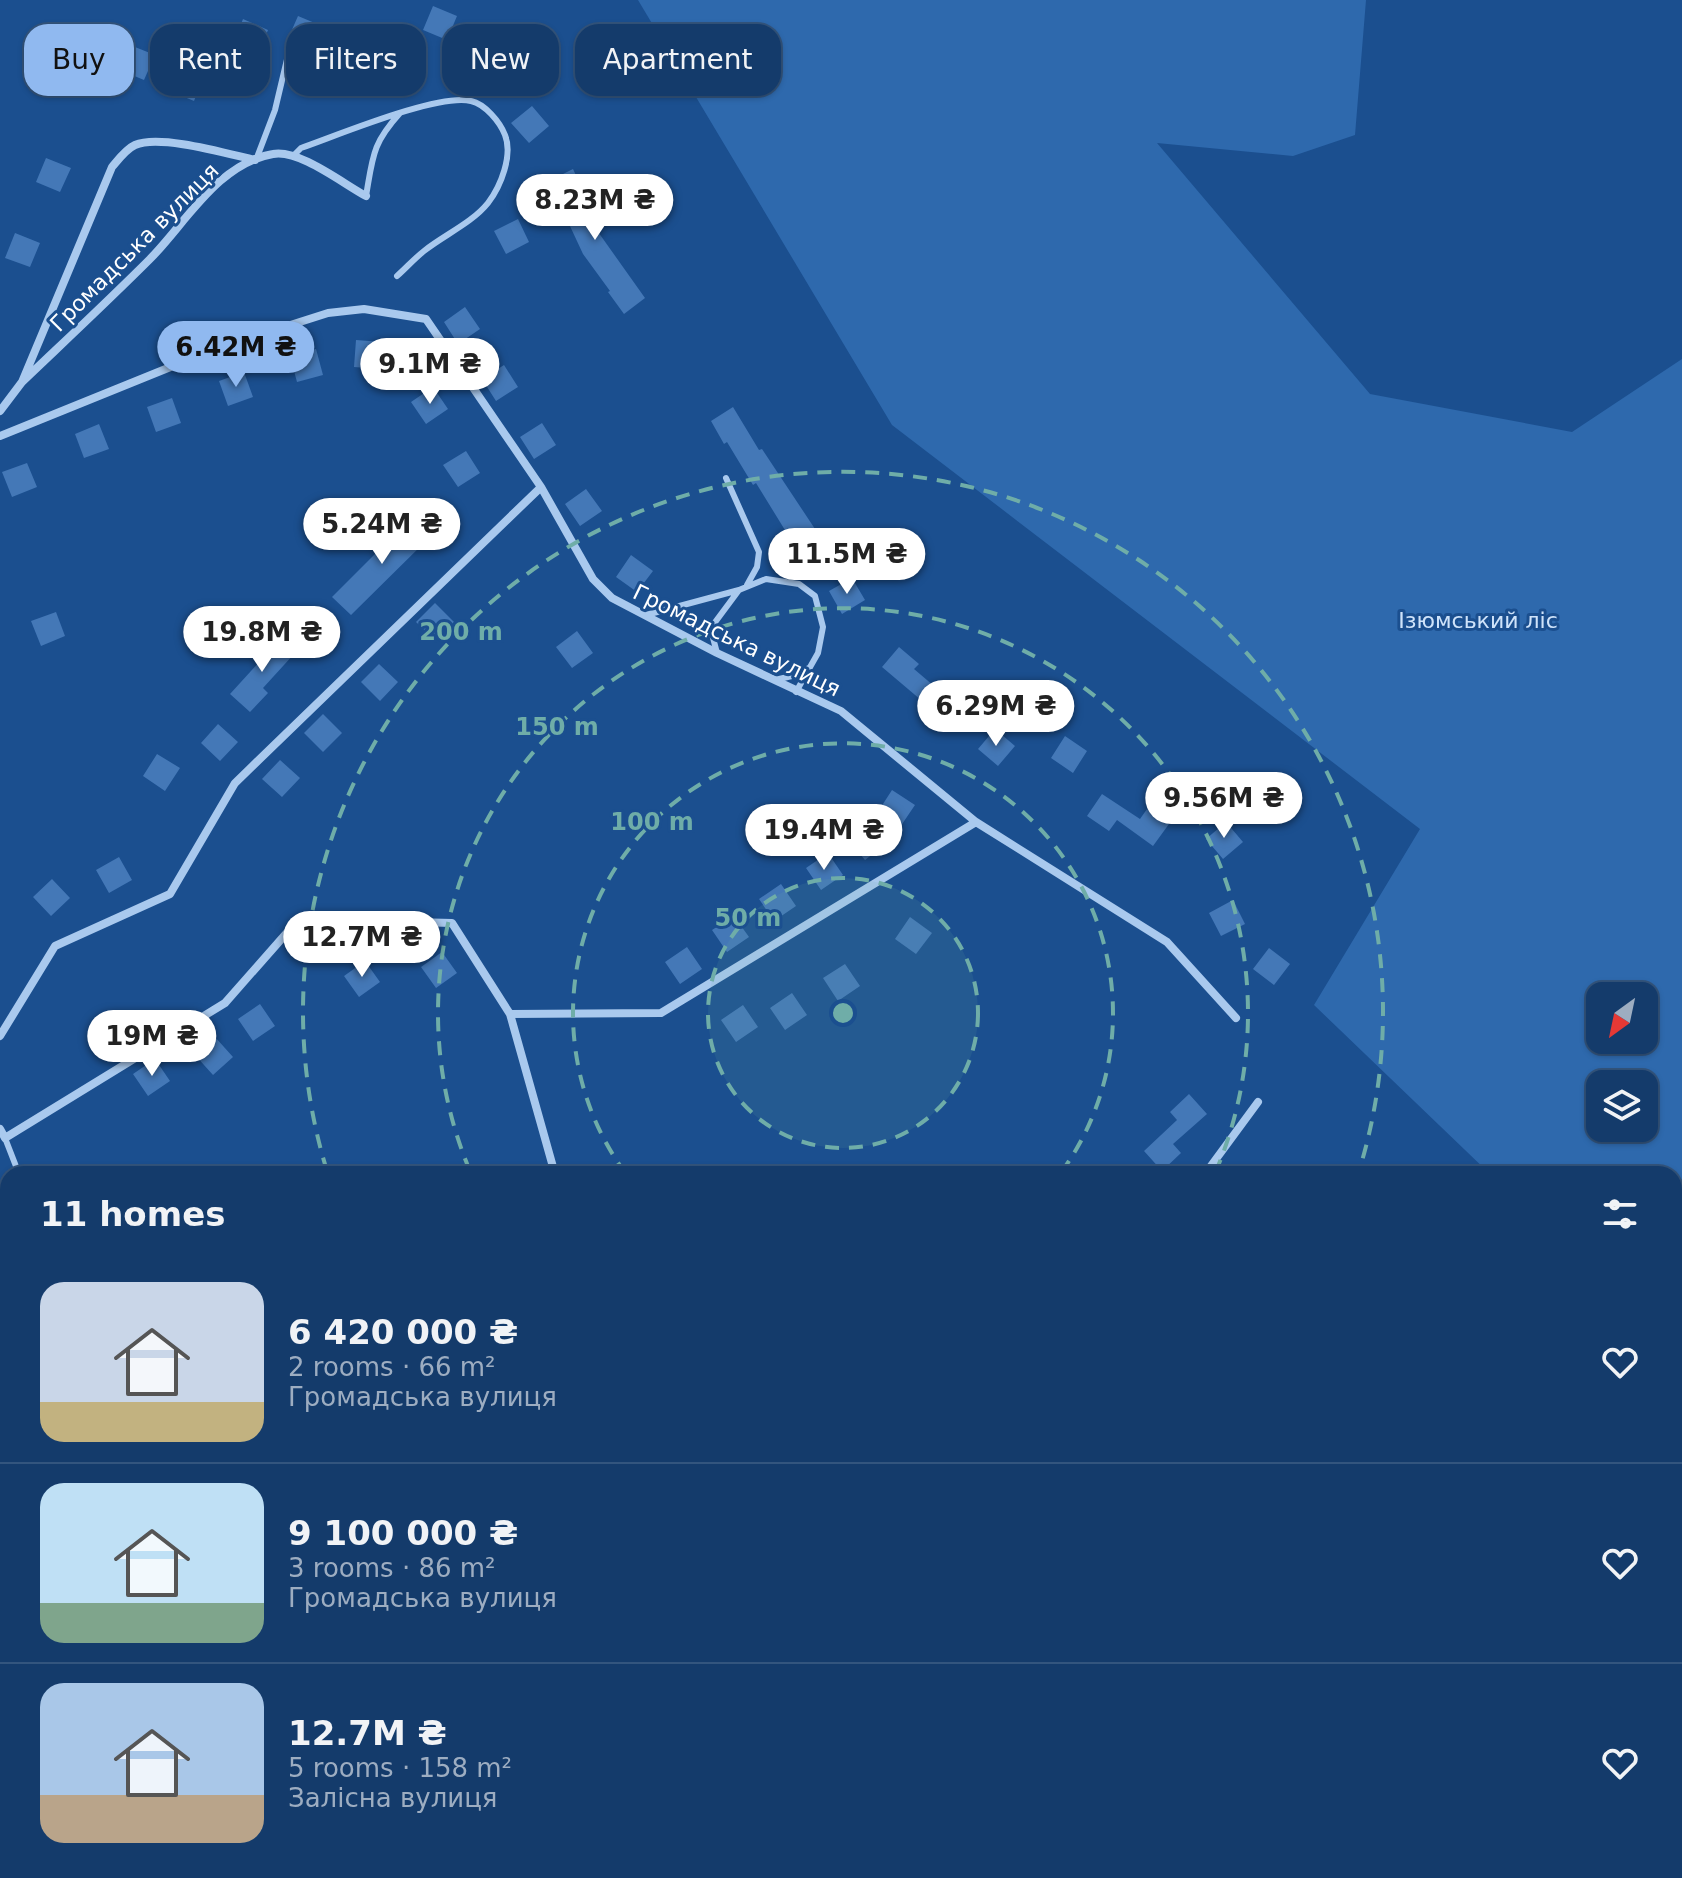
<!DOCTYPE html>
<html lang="en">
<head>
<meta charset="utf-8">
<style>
  :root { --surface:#143b6b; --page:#214673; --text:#f1f3f6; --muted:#9dadc1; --line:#33557e; --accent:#90b9f0 }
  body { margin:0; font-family:"DejaVu Sans",sans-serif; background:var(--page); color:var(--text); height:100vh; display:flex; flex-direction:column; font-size:30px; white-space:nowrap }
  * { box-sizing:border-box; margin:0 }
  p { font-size:26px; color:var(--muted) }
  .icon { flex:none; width:44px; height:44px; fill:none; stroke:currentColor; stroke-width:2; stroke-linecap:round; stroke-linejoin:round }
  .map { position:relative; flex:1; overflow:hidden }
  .panel { position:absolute; left:0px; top:1166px; width:1682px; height:712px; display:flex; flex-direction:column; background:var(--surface); border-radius:24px 24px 0 0; box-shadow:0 2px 6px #0004,0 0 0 2px var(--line) }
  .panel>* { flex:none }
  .top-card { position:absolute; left:24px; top:24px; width:800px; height:72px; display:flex; gap:16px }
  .needle { width:52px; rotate:213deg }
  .buttons { position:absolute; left:1586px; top:982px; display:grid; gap:16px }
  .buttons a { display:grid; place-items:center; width:72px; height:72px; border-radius:16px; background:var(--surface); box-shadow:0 2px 6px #0004,0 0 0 2px var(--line); font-size:40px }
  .price { position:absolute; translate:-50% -68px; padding:0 18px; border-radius:28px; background:#fff; color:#222; font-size:26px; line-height:52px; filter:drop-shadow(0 2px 4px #0008) }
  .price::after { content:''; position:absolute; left:50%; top:48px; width:24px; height:18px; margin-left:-12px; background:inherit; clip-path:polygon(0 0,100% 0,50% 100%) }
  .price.selected { background:var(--accent); color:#111 }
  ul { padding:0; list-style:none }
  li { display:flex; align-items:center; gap:24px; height:200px; padding:0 40px }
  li+li { border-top:2px solid var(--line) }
  li span { display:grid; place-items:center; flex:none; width:224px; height:160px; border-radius:24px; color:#555 }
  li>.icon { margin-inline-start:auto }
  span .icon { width:96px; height:96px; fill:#fffc; stroke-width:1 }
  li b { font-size:34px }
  h2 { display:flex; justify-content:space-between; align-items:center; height:96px; padding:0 40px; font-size:34px }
  .chip { padding:0 28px; border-radius:24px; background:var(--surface); box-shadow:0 2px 6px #0004,0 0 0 2px var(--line); font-size:28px; line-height:72px }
  .chip.selected { background:var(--accent); color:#111 }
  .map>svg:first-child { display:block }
  .green { fill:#2e69ad; fill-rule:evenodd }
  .building { fill:#4478b7 }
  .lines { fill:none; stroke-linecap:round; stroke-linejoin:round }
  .service { stroke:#a9c9ee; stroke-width:6 }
  .minor { stroke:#a9c9ee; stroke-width:8 }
  .ring { fill:none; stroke:#6fada8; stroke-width:4; stroke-dasharray:14 10 }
  .labels { text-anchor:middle; stroke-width:6; stroke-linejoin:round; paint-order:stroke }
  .street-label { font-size:22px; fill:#fff; stroke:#1b4f8f }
  .park-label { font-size:22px; fill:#cfe3fa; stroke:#1b4f8f }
  .centre { fill:#6fada8; stroke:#1b4f8f; stroke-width:4 }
  .ring-label { font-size:24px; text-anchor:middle; font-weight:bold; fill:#6fada8; stroke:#1b4f8f; stroke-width:6; stroke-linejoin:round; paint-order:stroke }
</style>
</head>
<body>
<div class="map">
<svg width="1682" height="1878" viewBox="0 0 1682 1878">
  <rect width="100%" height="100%" fill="#1b4f8f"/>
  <path class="green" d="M638,0h728l-11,135 -62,21 -136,-13 213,251 202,38 110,-73v887h-8v-72h-184l-176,-169 106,-176 -528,-404zM1600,996h44v44h-44zM1600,1084h44v44h-44z
    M1211,1870h160l1,8h-158z"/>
  <path class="building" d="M433,6l24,10 -10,24 -24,-10z
    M298,16l24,10 -10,25 -25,-10z
    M243,19l25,11 -10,24 -25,-10z
    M493,25l20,38 4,-3 12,24 -24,12 -19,-38 -4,2 -12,-23z
    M370,35l24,10 -10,25 -24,-10z
    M130,45l25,10 -11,25 -24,-10z
    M44,64l25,10 -10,24 -25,-10z
    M180,66l24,10 -10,25 -24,-10z
    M532,106l17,20 -20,17 -18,-20z
    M46,158l25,10 -11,24 -24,-10z
    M573,169l27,58 -4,2 49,69 -21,16 -16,-22 2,-1 -27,-37 -34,-73z
    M518,219l11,23 -23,12 -12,-23z
    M15,233l25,10 -10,24 -25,-9z
    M465,307l15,22 -22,15 -14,-22z
    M356,340l26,2 -2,27 -26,-2z
    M316,349l7,26 -26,7 -7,-26z
    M504,365l14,22 -22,14 -14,-22z
    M244,372l9,25 -25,9 -9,-25z
    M433,387l15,22 -22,15 -15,-22z
    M172,398l9,25 -25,9 -9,-25z
    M733,407l26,43 3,-1 57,86 -23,13 -40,-65 -3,2 -26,-43 -3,2 -13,-23z
    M542,423l14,22 -22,14 -14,-22z
    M99,424l10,25 -25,9 -9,-24z
    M466,451l14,22 -22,14 -15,-22z
    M27,463l10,24 -25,10 -10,-25z
    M586,489l16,22 -22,15 -15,-22z
    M413,516l18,20 -80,79 -19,-18z
    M631,555l22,16 -16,21 -21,-15z
    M852,578l13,22 -23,14 -13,-23z
    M435,603l19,19 -19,18 -19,-18z
    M56,612l9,24 -24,10 -10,-25z
    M577,631l16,22 -21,15 -16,-21z
    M275,636l19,18 -31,34 5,5 -18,19 -20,-18 32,-35 -5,-4z
    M899,647l20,17 -5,5 40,34 -17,20 -20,-17 4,-6 -39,-33z
    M379,664l19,18 -18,19 -19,-19z
    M323,714l19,19 -19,19 -19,-19z
    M218,724l20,18 -18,19 -19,-18z
    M995,729l20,17 -17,20 -20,-17z
    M1065,736l22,15 -14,22 -22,-15z
    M157,754l23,14 -15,23 -22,-15z
    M280,760l20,18 -18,19 -20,-18z
    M892,790l23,15 -23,34 -27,21 -17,-20 24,-19z
    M1102,794l38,25 7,-10 22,15 -16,22 -36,-26 -8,11 -22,-15z
    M1226,822l17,20 -20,17 -17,-20z
    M828,853l15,22 -22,15 -15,-22z
    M119,857l13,23 -23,13 -13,-23z
    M52,879l18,19 -19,18 -18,-19z
    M781,884l15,22 -22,15 -15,-22z
    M1233,900l12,24 -24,12 -12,-23z
    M734,916l15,21 -22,15 -15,-22z
    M910,917l22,16 -16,21 -21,-15z
    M687,947l15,22 -22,15 -15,-22z
    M1269,948l21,16 -16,21 -21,-16z
    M442,952l15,21 -21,15 -15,-21z
    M365,961l15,21 -21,15 -15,-21z
    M845,964l15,22 -22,15 -15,-23z
    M792,993l15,22 -22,15 -15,-22z
    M260,1004l15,22 -22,15 -15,-22z
    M743,1005l15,22 -22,15 -15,-22z
    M215,1037l18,20 -20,18 -18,-20z
    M155,1059l15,22 -22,15 -15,-22z
    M1189,1094l18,20 -34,30 8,9 -19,18 -18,-20 33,-31 -7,-8z"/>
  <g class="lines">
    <path class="service" d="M294,155l7,-7c35,-12 137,-55 170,-47 14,3 29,21 34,34 8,20 -4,51 -17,68 -16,20 -44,32 -64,48 -9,7 -18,17 -27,25
      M256,160l19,-50 14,-59
      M366,196c7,-40 6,-52 34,-83
      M726,478l33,74 -2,15 -10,18
      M646,615l93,-25
      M717,653l-5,-19 1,-9 26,-35 27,-11 33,5 16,12 8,31 -5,26 -22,39
      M775,680l21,-5 13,-7
      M5,1138l14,36
      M0,1288l8,-8"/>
    <path class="minor" d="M22,382c43,-41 86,-81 128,-123 35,-35 68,-96 123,-105 26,-5 69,29 93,42
      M0,411l22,-29 90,-215c6,-7 14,-18 23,-22 25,-11 93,9 120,15
      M0,436l215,-87 113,-36 36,-4 62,10 115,168 52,92 19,19 105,55 124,58 135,111 191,120 69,76
      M510,1014l151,-1 315,-191
      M0,1036l55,-90 115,-52 65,-111 306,-296
      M0,1129l5,9 220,-135 74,-84 153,4 58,91 45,160
      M1205,1174l53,-72
      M1674,1275l8,1
      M1674,1294l8,12
      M0,1527l8,-4
      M0,1634l8,3
      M1674,1645h8
      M0,1793l8,8
      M78,1870l8,8
      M565,1870l10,8
      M1393,1870l1,8"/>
  </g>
  <circle cx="843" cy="1013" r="135" fill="#6fada8" fill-opacity=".12"/>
  <g class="ring">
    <circle cx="843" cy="1013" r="135"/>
    <path d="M626 1174A270 270 0 1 1 1060 1174"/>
    <path d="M470 1171A405 405 0 1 1 1216 1171"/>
    <path d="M327 1171A540 540 0 1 1 1359 1171"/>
  </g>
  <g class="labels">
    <g class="street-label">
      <text transform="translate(134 247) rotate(-45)" y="8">Громадська вулиця</text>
      <text transform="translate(737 640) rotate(26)" y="8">Громадська вулиця</text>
    </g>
    <g class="park-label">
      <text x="1478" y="628">Ізюмський ліс</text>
    </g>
  </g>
  <circle cx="843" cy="1013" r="12" class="centre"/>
  <g class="ring-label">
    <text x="461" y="640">200 m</text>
    <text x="557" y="735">150 m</text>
    <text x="652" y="830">100 m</text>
    <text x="748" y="926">50 m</text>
  </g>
</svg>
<div class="buttons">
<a><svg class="needle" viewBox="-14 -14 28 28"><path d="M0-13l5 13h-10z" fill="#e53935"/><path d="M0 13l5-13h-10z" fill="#9dadc1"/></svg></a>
<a><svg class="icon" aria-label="layers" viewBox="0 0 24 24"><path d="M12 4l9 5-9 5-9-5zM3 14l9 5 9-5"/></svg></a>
</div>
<b class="price" style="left:595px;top:242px">8.23M ₴</b>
<b class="price selected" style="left:236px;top:389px">6.42M ₴</b>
<b class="price" style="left:430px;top:406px">9.1M ₴</b>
<b class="price" style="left:382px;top:566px">5.24M ₴</b>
<b class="price" style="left:847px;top:596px">11.5M ₴</b>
<b class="price" style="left:262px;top:674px">19.8M ₴</b>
<b class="price" style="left:996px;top:748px">6.29M ₴</b>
<b class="price" style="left:1224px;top:840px">9.56M ₴</b>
<b class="price" style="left:824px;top:872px">19.4M ₴</b>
<b class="price" style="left:362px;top:979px">12.7M ₴</b>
<b class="price" style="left:152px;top:1078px">19M ₴</b>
<div class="top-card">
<a class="chip selected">Buy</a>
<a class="chip">Rent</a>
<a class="chip">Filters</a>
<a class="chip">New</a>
<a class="chip">Apartment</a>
</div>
<section class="panel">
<h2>11 homes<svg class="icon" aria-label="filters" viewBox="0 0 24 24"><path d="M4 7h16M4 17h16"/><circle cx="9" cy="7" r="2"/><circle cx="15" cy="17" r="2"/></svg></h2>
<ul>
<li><span style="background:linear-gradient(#c9d6e8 75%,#c2b280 0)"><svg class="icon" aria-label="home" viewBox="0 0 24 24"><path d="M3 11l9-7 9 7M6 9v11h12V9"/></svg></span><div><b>6 420 000 ₴</b><p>2 rooms · 66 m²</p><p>Громадська вулиця</p></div><svg class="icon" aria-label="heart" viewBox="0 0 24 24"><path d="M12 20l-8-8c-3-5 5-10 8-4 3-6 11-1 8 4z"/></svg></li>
<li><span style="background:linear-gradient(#bfe0f5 75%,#7fa58c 0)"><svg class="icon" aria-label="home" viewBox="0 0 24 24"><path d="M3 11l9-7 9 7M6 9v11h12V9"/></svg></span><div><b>9 100 000 ₴</b><p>3 rooms · 86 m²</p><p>Громадська вулиця</p></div><svg class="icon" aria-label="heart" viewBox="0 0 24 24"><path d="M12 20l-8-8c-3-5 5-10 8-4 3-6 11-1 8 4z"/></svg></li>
<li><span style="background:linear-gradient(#a9c7e8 70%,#b9a48a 0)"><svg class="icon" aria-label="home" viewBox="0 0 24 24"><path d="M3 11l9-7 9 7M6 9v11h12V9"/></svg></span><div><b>12.7M ₴</b><p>5 rooms · 158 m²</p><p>Залісна вулиця</p></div><svg class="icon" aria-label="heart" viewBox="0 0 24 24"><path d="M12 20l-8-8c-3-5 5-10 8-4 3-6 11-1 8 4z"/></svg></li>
</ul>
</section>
</div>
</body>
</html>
